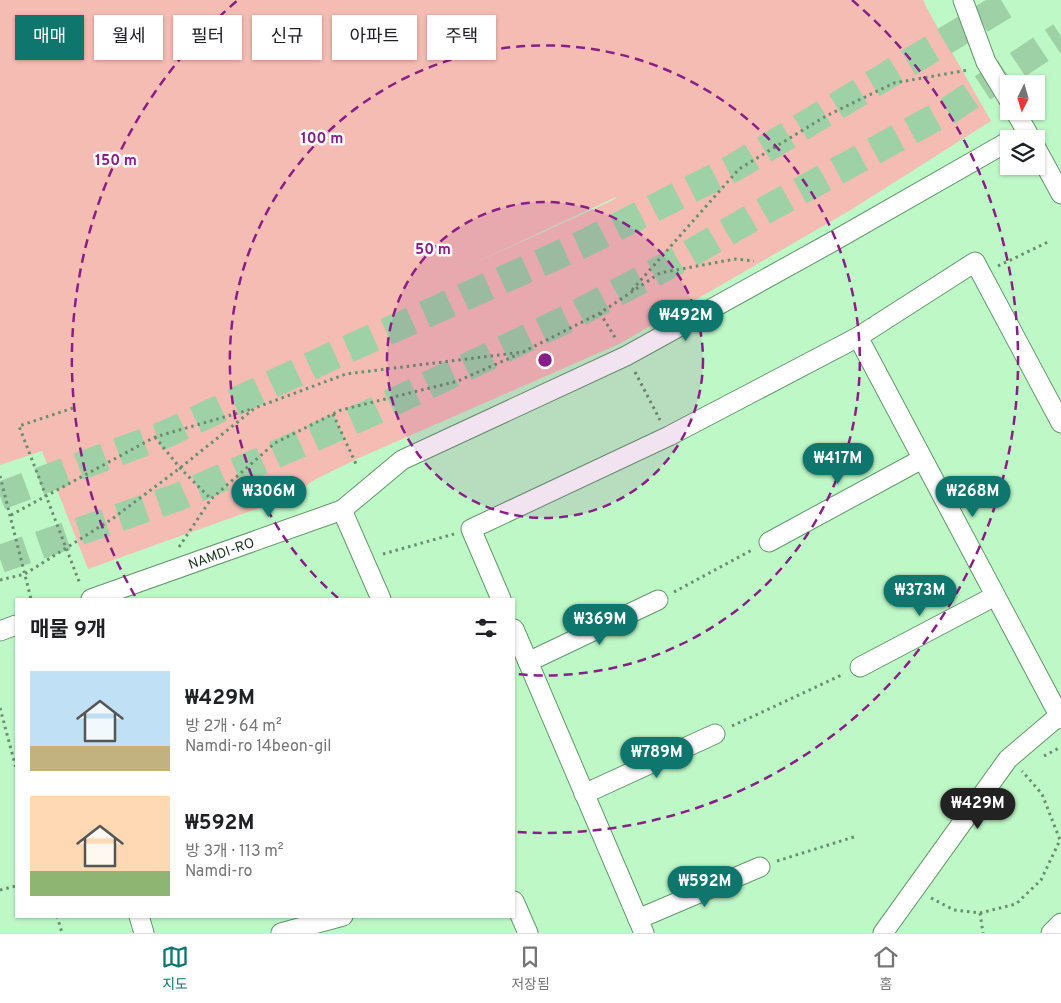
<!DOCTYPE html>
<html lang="ko">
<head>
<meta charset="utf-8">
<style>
  :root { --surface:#fff; --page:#f2f2f2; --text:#202124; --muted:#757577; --line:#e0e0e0; --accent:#0f766e }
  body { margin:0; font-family:Overpass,"Noto Sans KR",sans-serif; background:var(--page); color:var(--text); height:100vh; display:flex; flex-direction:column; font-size:19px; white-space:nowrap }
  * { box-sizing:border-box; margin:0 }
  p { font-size:16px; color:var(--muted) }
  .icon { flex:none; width:28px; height:28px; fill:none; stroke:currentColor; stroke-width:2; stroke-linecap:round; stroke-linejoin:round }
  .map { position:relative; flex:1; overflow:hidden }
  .side { position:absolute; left:15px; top:598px; width:500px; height:320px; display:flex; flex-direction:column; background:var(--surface); border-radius:0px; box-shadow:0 1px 4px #0004 }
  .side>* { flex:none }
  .guide { position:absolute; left:15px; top:15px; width:500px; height:45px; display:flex; gap:10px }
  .needle { width:32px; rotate:185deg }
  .fabs { position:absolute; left:1000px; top:75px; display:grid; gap:10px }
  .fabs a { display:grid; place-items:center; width:45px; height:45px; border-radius:0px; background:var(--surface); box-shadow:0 1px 4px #0004; font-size:25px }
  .price { position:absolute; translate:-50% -42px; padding:0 11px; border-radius:18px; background:var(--accent); color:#fff; font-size:16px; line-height:32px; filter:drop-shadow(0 1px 2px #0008) }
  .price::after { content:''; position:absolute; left:50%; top:30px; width:15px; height:11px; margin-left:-8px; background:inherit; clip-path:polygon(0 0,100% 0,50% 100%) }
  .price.active { background:#222; color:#fff }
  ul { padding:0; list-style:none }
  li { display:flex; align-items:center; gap:15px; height:125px; padding:0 15px }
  li span { display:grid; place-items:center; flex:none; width:140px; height:100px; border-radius:0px; color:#555 }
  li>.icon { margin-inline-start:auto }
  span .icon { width:60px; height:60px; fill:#fffc; stroke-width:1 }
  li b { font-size:21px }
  h2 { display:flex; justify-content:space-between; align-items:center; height:60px; padding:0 15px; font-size:21px }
  .chip { padding:0 18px; border-radius:0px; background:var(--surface); box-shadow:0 1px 4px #0004; font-size:18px; line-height:45px }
  .chip.active { background:var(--accent); color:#fff }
  .dock { display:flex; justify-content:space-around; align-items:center; height:70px; border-top:1px solid var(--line); background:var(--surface); font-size:14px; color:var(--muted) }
  .dock a { display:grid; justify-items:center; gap:2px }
  .dock .active { color:var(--accent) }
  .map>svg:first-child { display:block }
  .green { fill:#f5bcb4; fill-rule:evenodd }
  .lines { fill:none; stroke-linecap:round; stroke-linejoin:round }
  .trunk-tunnel { stroke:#9ed1a6; stroke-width:28; stroke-dasharray:28 14; stroke-linecap:butt }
  .minor-casing { stroke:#62976b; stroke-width:21 }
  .path { stroke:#688e6e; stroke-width:3; stroke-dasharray:2.5 4; stroke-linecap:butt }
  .minor { stroke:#fff; stroke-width:19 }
  .ring { fill:none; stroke:#881f86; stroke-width:2.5; stroke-dasharray:9 6 }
  .labels { text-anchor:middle; stroke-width:5; stroke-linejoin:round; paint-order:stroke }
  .street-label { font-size:14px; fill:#1c3320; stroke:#fff }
  .centre { fill:#881f86; stroke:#fff; stroke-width:2.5 }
  .ring-label { font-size:15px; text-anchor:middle; font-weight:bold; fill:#881f86; stroke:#fff; stroke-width:5; stroke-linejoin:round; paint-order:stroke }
</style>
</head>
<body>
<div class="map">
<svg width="1061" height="933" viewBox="0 0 1061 933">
  <rect width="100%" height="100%" fill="#bff8c7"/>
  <path class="green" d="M0,0h923l7,14 61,107 -142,90 -230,133 -260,114 -43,21 -29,19 -199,71 -46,-118 -42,14zM617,197l-6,4 -145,66 150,-70z"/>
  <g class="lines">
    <path class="trunk-tunnel" d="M0,496l166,-62 164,-77 255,-114 150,-76 278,-167
      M0,559l178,-62 190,-83 199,-95 117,-62 85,-49 180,-98 112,-74"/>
    <defs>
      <g id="minor">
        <path d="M963,0l23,62 23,38"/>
        <path d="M1015,111l16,28"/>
        <path d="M1036,148l25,46"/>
        <path d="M858,337l203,382"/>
        <path d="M342,510l60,-50 224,-104 206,-114 177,-101"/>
        <path d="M769,542l153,-83"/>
        <path id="s1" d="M91,599l251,-89 39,89"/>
        <path d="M501,599l-30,-70 198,-93 189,-99 117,-75 86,161"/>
        <path d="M514,629l130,304"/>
        <path d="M0,631l16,-6"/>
        <path d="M528,662l130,-62"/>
        <path d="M860,667l135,-71"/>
        <path d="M584,794l131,-60"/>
        <path d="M514,901l14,32"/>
        <path d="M139,916l5,17"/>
        <path d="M638,919l122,-52"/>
        <path d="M281,933l62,-17"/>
        <path d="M883,933l125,-174 53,-45"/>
        <path d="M1051,933l10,-10"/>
      </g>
    </defs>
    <use href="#minor" class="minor-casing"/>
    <path class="path" d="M998,266l50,-24
      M632,290l107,-121 87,-53 68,-33 74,-13
      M600,313l16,26
      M635,372l25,48
      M73,408l-54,18 61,158
      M333,414l23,50
      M155,437l25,31 31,31
      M0,476l31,123
      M11,515l144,-78 97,-28
      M179,547l32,-48 64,-56 66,-33 117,-29 61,-27
      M383,554l71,-20
      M0,580l25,-6 87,-55 68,-51 75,-60 91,-34 177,-22 77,-39 60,-40 75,-14 19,2
      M674,592l78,-42
      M0,708l16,60
      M732,726l112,-52
      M1044,756l17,-9
      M777,861l80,-25
      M0,890l16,-4
      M931,898l23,12 26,3 36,-9 25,-24 19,-40 -18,-46 -20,-23
      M980,913l3,20
      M57,916l5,17"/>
    <use href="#minor" class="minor"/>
  </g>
  <circle cx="545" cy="360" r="158" fill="#881f86" fill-opacity=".12"/>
  <g class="ring">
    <circle cx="545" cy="360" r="158"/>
    <path d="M338 598A315 315 0 1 1 515 674"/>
    <path d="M135 596A473 473 0 0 1 238 0M852 0A473 473 0 0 1 516 832"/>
  </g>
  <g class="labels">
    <g class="street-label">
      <text dy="5" stroke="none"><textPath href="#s1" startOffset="138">NAMDI-RO</textPath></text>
    </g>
  </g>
  <circle cx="545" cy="360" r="8" class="centre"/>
  <g class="ring-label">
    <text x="322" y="143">100 m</text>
    <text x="116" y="165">150 m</text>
    <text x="433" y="254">50 m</text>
  </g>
</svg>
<div class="fabs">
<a><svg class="needle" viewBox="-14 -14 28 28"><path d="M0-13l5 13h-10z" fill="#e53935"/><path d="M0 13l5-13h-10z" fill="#757577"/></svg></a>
<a><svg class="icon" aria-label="layers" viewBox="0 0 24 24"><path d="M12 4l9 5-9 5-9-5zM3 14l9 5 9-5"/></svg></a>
</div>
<b class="price" style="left:686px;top:342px">₩492M</b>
<b class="price" style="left:838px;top:485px">₩417M</b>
<b class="price" style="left:269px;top:518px">₩306M</b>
<b class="price" style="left:973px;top:518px">₩268M</b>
<b class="price" style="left:920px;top:617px">₩373M</b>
<b class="price" style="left:600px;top:646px">₩369M</b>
<b class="price" style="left:657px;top:779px">₩789M</b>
<b class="price active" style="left:978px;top:830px">₩429M</b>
<b class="price" style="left:705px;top:908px">₩592M</b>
<div class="guide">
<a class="chip active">매매</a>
<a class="chip">월세</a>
<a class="chip">필터</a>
<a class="chip">신규</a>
<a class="chip">아파트</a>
<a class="chip">주택</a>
</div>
<section class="side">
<h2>매물 9개<svg class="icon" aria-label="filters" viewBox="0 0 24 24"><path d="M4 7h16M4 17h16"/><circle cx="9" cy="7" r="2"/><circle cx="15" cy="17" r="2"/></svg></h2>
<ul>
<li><span style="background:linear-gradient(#bfe0f5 75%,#c2b280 0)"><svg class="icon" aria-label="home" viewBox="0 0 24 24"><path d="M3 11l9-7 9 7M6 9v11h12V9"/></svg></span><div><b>₩429M</b><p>방 2개 · 64 m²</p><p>Namdi-ro 14beon-gil</p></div></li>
<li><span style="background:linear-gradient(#ffd9b3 75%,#8fb573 0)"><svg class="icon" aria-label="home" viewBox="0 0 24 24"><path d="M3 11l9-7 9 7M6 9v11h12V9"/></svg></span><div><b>₩592M</b><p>방 3개 · 113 m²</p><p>Namdi-ro</p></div></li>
</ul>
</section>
</div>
<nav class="dock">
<a class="active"><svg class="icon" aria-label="map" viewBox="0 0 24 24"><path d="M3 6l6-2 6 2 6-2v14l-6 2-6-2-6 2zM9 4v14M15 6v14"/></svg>지도</a>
<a><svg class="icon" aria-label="saved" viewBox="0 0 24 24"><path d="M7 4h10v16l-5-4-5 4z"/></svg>저장됨</a>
<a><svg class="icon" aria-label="home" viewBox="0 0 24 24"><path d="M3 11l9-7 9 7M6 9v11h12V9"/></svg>홈</a>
</nav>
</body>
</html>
